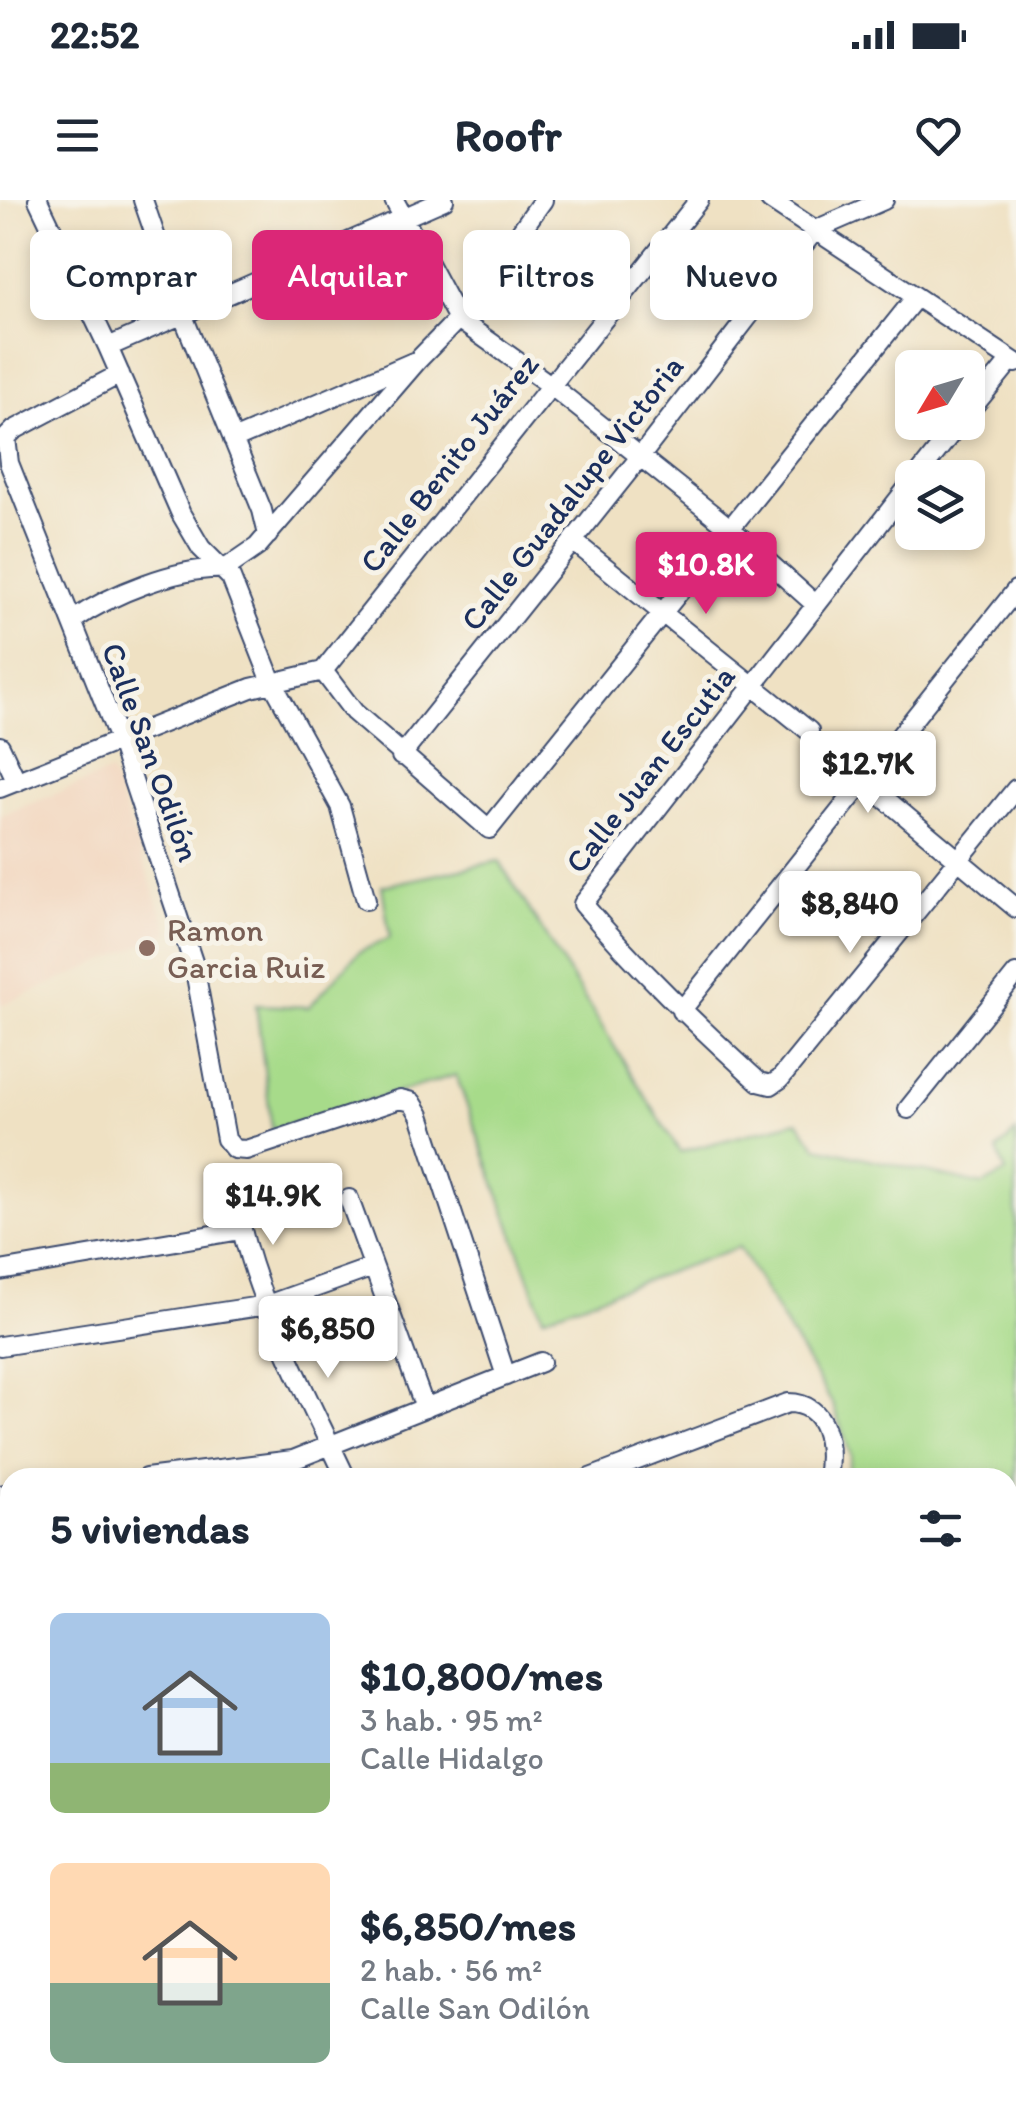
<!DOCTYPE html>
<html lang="es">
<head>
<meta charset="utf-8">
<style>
  :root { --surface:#fff; --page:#f6f6f7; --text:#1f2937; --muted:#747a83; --accent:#db2777 }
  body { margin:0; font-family:Itim,sans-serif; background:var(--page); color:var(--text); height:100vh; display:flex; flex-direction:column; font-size:38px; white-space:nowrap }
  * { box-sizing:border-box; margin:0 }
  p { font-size:32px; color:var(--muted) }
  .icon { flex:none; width:55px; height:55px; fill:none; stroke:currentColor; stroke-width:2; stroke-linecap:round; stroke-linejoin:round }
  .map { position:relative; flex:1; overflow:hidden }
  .details { position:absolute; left:0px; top:1268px; width:1018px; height:642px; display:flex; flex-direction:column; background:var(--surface); border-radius:30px 30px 0 0; box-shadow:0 5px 15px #0003 }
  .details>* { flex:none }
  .hud { position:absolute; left:30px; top:30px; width:958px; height:90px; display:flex; gap:20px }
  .needle { width:65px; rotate:232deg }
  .buttons { position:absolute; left:895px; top:150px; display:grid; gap:20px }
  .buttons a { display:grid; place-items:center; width:90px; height:90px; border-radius:15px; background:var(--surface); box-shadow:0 5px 15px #0003; font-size:50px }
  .price { position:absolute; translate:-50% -85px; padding:0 22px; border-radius:10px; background:#fff; color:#222; font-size:32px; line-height:65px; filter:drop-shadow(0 2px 5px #0008) }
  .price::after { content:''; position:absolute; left:50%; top:60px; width:30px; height:22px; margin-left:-15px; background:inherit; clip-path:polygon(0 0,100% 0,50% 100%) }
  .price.active { background:var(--accent); color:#fff }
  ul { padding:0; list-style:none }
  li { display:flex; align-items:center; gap:30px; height:250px; padding:0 50px }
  li span { display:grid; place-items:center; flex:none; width:280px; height:200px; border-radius:15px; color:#555 }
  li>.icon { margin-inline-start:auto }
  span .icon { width:120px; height:120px; fill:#fffc; stroke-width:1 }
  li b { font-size:42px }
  h2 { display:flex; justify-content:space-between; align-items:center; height:120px; padding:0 50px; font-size:42px }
  .tag { padding:0 35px; border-radius:15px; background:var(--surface); box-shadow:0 5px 15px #0003; font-size:35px; line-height:90px }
  .tag.active { background:var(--accent); color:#fff }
  .status { display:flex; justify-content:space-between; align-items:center; height:70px; padding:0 50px; background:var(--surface); direction:ltr }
  .status svg { height:28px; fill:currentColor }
  header { display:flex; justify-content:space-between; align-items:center; height:130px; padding:0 50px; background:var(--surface); font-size:45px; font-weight:800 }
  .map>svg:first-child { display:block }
  .built { fill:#f2d5bd }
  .green { fill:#a7db8a; stroke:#618574; stroke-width:2.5 }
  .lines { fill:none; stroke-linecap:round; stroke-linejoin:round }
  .minor-casing { stroke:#3b4a6d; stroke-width:22 }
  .minor { stroke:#fff; stroke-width:18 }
  .education-dot { fill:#8d6e63; stroke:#f7f3e8; stroke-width:4 }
  .labels { text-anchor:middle; stroke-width:10; stroke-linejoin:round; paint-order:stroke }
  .street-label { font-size:32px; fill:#1b2f5e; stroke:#f7f3e8 }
  .education-label { font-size:32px; fill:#785e54; stroke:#f7f3e8; text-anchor:start }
</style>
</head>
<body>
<div class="status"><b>22:52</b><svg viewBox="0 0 49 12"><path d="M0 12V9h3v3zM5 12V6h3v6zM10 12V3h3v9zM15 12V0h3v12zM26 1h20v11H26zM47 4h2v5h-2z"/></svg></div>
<header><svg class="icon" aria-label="menu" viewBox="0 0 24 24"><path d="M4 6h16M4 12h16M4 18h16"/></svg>Roofr<svg class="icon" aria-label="heart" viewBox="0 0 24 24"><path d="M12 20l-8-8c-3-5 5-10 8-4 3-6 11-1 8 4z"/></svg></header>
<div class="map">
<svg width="1016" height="1909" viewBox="0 0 1016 1909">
  <rect width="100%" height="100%" fill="#f7f3e8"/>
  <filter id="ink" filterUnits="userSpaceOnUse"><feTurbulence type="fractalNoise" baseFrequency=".01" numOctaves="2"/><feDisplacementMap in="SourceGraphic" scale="20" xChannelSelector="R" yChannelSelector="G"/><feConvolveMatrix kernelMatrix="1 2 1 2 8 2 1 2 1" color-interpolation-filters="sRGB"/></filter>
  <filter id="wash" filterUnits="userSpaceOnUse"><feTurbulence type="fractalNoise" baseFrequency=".0048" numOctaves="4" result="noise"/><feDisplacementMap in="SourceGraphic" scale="40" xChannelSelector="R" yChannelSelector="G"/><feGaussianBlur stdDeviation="2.25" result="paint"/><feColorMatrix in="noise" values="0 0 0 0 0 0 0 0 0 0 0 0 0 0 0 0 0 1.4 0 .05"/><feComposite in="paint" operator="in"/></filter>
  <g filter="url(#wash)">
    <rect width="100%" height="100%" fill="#efe1c3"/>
    <path class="built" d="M111,572l58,161 -169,73v-190z"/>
    <path class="green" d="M499,661l181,291 118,-31 19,26 166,38 23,-13 -9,-22 19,-18v517l-8,3v-174l-162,-1 5,-21 -18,-51 -94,-158 -196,70 -87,-242 -184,55 -16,-125 53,2 50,-55 31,-14 -8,-52z
      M831,1900h71l1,9h-104z"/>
  </g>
  <g filter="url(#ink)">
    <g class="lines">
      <defs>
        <path id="minor" d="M38,0l70,147 73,167 20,34 30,30 41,104 68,124 26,94
          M143,0l40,116 79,194 6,25
          M394,0l64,119 91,65 182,145 84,75
          M770,0l246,163
          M108,147l336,-147
          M120,174l-106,56 -8,8 3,25 111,279 74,223 32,174 8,10 12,1 154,-51 12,3 8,13 86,261
          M968,213l43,-53
          M233,240l180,-78
          M916,278l44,-56
          M912,282l-329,422c54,64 114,121 176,178l12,3 9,-6 236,-290
          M573,341l236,190
          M225,369l32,-22 161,-187 40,-41 85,-119
          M72,421c37,-26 107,-55 153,-52
          M323,471l31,41 135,117 427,-532
          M323,471l376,-471
          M0,546l17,36
          M401,556l239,-299 175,-227 69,-30
          M865,582l151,126
          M0,588l251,-100 72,-17
          M681,811l335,-421
          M908,909l108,-135
          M349,999l76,209
          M236,1003c18,96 69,187 110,275
          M0,1071l241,-41
          M0,1146l267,-41 106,-38
          M146,1278l147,-18 248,-98
          M590,1278l198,-75c41,0 44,44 39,75
          M0,1295l10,-2
          M0,1460l10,-1
          M1008,1467l8,-3
          M0,1601l10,-2
          M1008,1608l8,-3
          M0,1685l10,20
          M1008,1750l8,-3
          M0,1760l10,-1
          M1008,1888l8,-3
          M112,1900l5,9
          M0,1904l14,-4
          M491,1909l29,-9
          M949,1909l26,-9"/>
      </defs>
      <use href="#minor" class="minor-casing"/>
      <use href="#minor" class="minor"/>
    </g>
  </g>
  <circle class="education-dot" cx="147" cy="748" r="10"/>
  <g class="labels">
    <g class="street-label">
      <text transform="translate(449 263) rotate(-52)" y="11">Calle Benito Juárez</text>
      <text transform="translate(572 293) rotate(-52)" y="11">Calle Guadalupe Victoria</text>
      <text transform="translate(151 552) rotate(70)" y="11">Calle San Odilón</text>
      <text transform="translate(650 569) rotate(-52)" y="11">Calle Juan Escutia</text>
    </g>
    <g class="education-label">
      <text x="167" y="741">Ramon<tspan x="167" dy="37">Garcia Ruiz</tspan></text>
    </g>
  </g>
</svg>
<div class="buttons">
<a><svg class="needle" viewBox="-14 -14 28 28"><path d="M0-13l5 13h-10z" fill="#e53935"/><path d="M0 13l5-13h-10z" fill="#747a83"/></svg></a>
<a><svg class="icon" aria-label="layers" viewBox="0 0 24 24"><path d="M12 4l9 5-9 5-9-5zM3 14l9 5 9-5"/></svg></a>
</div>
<b class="price active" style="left:706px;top:417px">$10.8K</b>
<b class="price" style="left:868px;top:616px">$12.7K</b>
<b class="price" style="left:850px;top:756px">$8,840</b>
<b class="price" style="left:273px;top:1048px">$14.9K</b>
<b class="price" style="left:328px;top:1181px">$6,850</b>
<div class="hud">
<a class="tag">Comprar</a>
<a class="tag active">Alquilar</a>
<a class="tag">Filtros</a>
<a class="tag">Nuevo</a>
</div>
<section class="details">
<h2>5 viviendas<svg class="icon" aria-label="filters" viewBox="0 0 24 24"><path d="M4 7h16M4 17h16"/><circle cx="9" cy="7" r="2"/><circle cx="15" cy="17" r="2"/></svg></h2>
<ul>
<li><span style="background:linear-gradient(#a9c7e8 75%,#8fb573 0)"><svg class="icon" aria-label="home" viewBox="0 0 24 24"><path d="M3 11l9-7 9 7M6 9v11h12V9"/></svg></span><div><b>$10,800/mes</b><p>3 hab. · 95 m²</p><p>Calle Hidalgo</p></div></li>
<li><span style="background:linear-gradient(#ffd9b3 60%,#7fa58c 0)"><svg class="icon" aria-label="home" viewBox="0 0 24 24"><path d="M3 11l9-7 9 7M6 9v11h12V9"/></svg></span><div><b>$6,850/mes</b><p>2 hab. · 56 m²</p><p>Calle San Odilón</p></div></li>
</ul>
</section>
</div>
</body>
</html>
